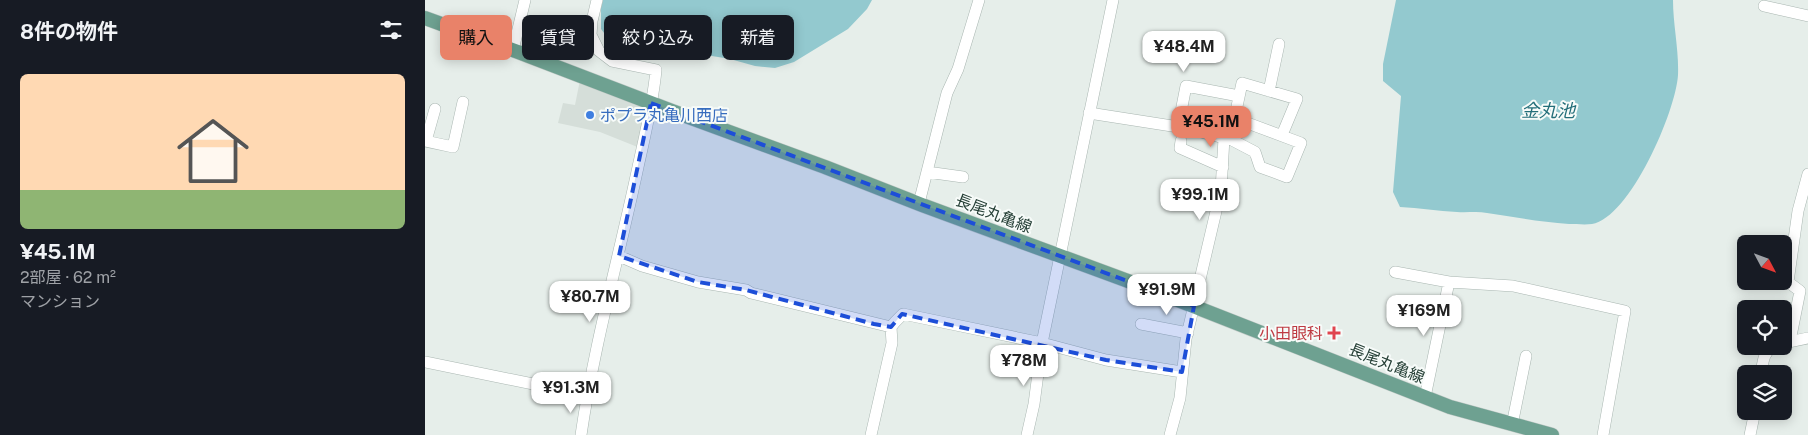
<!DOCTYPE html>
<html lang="ja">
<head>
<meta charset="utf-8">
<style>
  :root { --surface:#171b24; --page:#242831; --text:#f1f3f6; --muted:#9ea1a6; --accent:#e98269 }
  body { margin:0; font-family:"Public Sans","Noto Sans JP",sans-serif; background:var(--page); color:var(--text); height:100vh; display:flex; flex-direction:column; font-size:19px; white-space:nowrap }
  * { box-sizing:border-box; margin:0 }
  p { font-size:16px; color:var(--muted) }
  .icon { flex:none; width:28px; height:28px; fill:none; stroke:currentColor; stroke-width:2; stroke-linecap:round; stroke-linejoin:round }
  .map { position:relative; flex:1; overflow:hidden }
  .side { display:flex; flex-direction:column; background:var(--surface); width:425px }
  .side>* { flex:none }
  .hud { position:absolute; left:15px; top:15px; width:475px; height:45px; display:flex; gap:10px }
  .needle { width:32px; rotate:131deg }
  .buttons { position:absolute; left:1312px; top:235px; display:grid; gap:10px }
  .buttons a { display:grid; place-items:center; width:55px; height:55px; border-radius:8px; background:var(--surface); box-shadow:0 2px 12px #0003; font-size:25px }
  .price { position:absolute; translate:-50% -42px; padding:0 11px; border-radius:10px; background:#fff; color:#222; font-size:16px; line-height:32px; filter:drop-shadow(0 1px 2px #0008) }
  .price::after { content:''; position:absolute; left:50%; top:30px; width:15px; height:11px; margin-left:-8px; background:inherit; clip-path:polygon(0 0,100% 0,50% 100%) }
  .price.on { background:var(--accent); color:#111 }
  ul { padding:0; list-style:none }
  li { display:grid; align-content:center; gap:10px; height:265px; padding:0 20px }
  li span { display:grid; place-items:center; height:155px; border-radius:8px; color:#555 }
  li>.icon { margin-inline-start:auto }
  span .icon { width:90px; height:90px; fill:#fffc; stroke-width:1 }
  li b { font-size:21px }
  h2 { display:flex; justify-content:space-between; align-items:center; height:60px; padding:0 20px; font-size:21px }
  .pill { padding:0 18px; border-radius:8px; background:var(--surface); box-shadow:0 2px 12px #0003; font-size:18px; line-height:45px }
  .pill.on { background:var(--accent); color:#111 }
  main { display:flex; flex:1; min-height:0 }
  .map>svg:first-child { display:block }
  .built { fill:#d5ded9 }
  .water { fill:#93c9cf }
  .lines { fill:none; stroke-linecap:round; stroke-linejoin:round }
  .minor-casing { stroke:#a9b6b1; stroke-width:12 }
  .major-casing { stroke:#c2cac7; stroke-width:15 }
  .minor { stroke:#fff; stroke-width:11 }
  .major { stroke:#6ea191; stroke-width:14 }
  .marked { fill:#1d4ed8; fill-opacity:0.2; stroke:#1d4ed8; stroke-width:4; stroke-dasharray:10 6; stroke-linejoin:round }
  .shop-dot { fill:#3f7fe0; stroke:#f7fbf9; stroke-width:2 }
  .health-dot { fill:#e0444e; stroke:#f7fbf9; stroke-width:2 }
  .labels { text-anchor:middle; stroke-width:4; stroke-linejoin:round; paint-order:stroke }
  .shop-label { font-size:16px; fill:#366cbe; stroke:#f7fbf9; text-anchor:start }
  .street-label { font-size:16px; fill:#264037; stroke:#f7fbf9 }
  .health-label { font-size:16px; fill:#be3a42; stroke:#f7fbf9; text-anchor:end }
  .water-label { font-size:18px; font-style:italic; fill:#236e79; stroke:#f7fbf9 }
</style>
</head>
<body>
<main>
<section class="side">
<h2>8件の物件<svg class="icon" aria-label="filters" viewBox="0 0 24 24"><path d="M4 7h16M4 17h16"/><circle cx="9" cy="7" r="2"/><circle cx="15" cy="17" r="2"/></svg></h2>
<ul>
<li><span style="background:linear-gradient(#ffd9b3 75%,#8fb573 0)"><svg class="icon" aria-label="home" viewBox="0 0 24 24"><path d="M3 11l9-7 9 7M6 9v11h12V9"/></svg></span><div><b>¥45.1M</b><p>2部屋 · 62 m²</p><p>マンション</p></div></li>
</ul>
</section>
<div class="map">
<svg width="1383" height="435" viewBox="0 0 1383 435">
  <rect width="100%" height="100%" fill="#e6eeea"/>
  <path class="built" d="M155,80l68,27 -8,41 -40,-16 -42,-9 5,-20 12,2z"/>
  <path class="water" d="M178,0h269l-5,9 -19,20 -54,33 -19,6 -20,-2 -25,-7 -48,-8 -26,-2 -18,-4 -27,-3 -10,-13v-21z
    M971,0h277c0,25 6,50 5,75 -2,36 -48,143 -86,149 -7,1 -16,0 -23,0 -28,-2 -54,-7 -82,-11 -10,-2 -20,0 -30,-1 -19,-1 -38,-4 -57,-5l-7,-15 8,-96 -18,-15v-17z"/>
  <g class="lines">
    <defs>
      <path id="minor" d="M1339,6l44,10
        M88,50l12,-50
        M844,91l10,-47
        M664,113l96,15 47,12 23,12 5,15 27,10 14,-34 -67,-25
        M753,127l8,-41 53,10
        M805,139l12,-56 55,16 -15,36
        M0,141l28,6 10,-45
        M1,141l9,-32
        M756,141l-1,7 43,19
        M502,172l36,5
        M494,203l28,-110 11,-24 21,-69
        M194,256l23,10 56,16 48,8 5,3 140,34
        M970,272l54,10 64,4 112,25 -22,124
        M716,324l47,9
        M1365,341l10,-50 -12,-9 10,-71 10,-37
        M1359,343l24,-5
        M0,362l162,33
        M1336,374c2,-12 2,-21 12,-28
        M1000,397l24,-115
        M1087,425l14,-69
        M156,435c13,-90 38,-178 57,-268 7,-32 15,-64 18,-97l-44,-9 -13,-10 -8,-16 1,-14 5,-21
        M446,435l21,-92 -1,-16 4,-5 8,-8 139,29 64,17 76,12
        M602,435l7,-31 8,-61 71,-343
        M745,435l10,-37 6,-59 35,-149 3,-52
        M1325,435l5,-24"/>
      <path id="major" d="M0,18l93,34 154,59 153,56 97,38 225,83 303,119 102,28"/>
    </defs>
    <use href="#minor" class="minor-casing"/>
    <use href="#major" class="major-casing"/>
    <use href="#minor" class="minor"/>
    <use href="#major" class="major"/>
  </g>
  <path class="marked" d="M226,103l543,203 -12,66 -76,-12 -204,-46 -11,13 -17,-3 -128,-34 -48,-8 -79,-26z"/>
  <circle class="shop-dot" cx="165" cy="115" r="5"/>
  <path class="health-dot" d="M906.5 325.5h5v5h5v5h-5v5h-5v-5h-5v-5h5z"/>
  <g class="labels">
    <g class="shop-label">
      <text x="175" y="121">ポプラ丸亀川西店</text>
    </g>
    <g class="street-label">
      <text transform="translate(569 213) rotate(21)" y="6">長尾丸亀線</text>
      <text transform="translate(962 363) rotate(22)" y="6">長尾丸亀線</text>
    </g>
    <g class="health-label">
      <text x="898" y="339">小田眼科</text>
    </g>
    <g class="water-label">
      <text x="1123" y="117">金丸池</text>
    </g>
  </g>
</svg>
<div class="buttons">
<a><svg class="needle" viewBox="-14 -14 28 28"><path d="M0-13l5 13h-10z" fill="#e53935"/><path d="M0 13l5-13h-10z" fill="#9ea1a6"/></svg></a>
<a><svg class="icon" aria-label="locate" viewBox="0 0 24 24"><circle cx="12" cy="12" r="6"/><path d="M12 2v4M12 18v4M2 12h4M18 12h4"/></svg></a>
<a><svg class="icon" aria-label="layers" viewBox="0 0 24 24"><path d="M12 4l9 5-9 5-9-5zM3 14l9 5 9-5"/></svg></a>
</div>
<b class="price" style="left:759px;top:73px">¥48.4M</b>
<b class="price on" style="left:786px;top:148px">¥45.1M</b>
<b class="price" style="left:775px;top:221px">¥99.1M</b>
<b class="price" style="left:742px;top:316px">¥91.9M</b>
<b class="price" style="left:165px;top:323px">¥80.7M</b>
<b class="price" style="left:999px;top:337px">¥169M</b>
<b class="price" style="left:599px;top:387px">¥78M</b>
<b class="price" style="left:146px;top:414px">¥91.3M</b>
<div class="hud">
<a class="pill on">購入</a>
<a class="pill">賃貸</a>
<a class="pill">絞り込み</a>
<a class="pill">新着</a>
</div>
</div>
</main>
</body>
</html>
